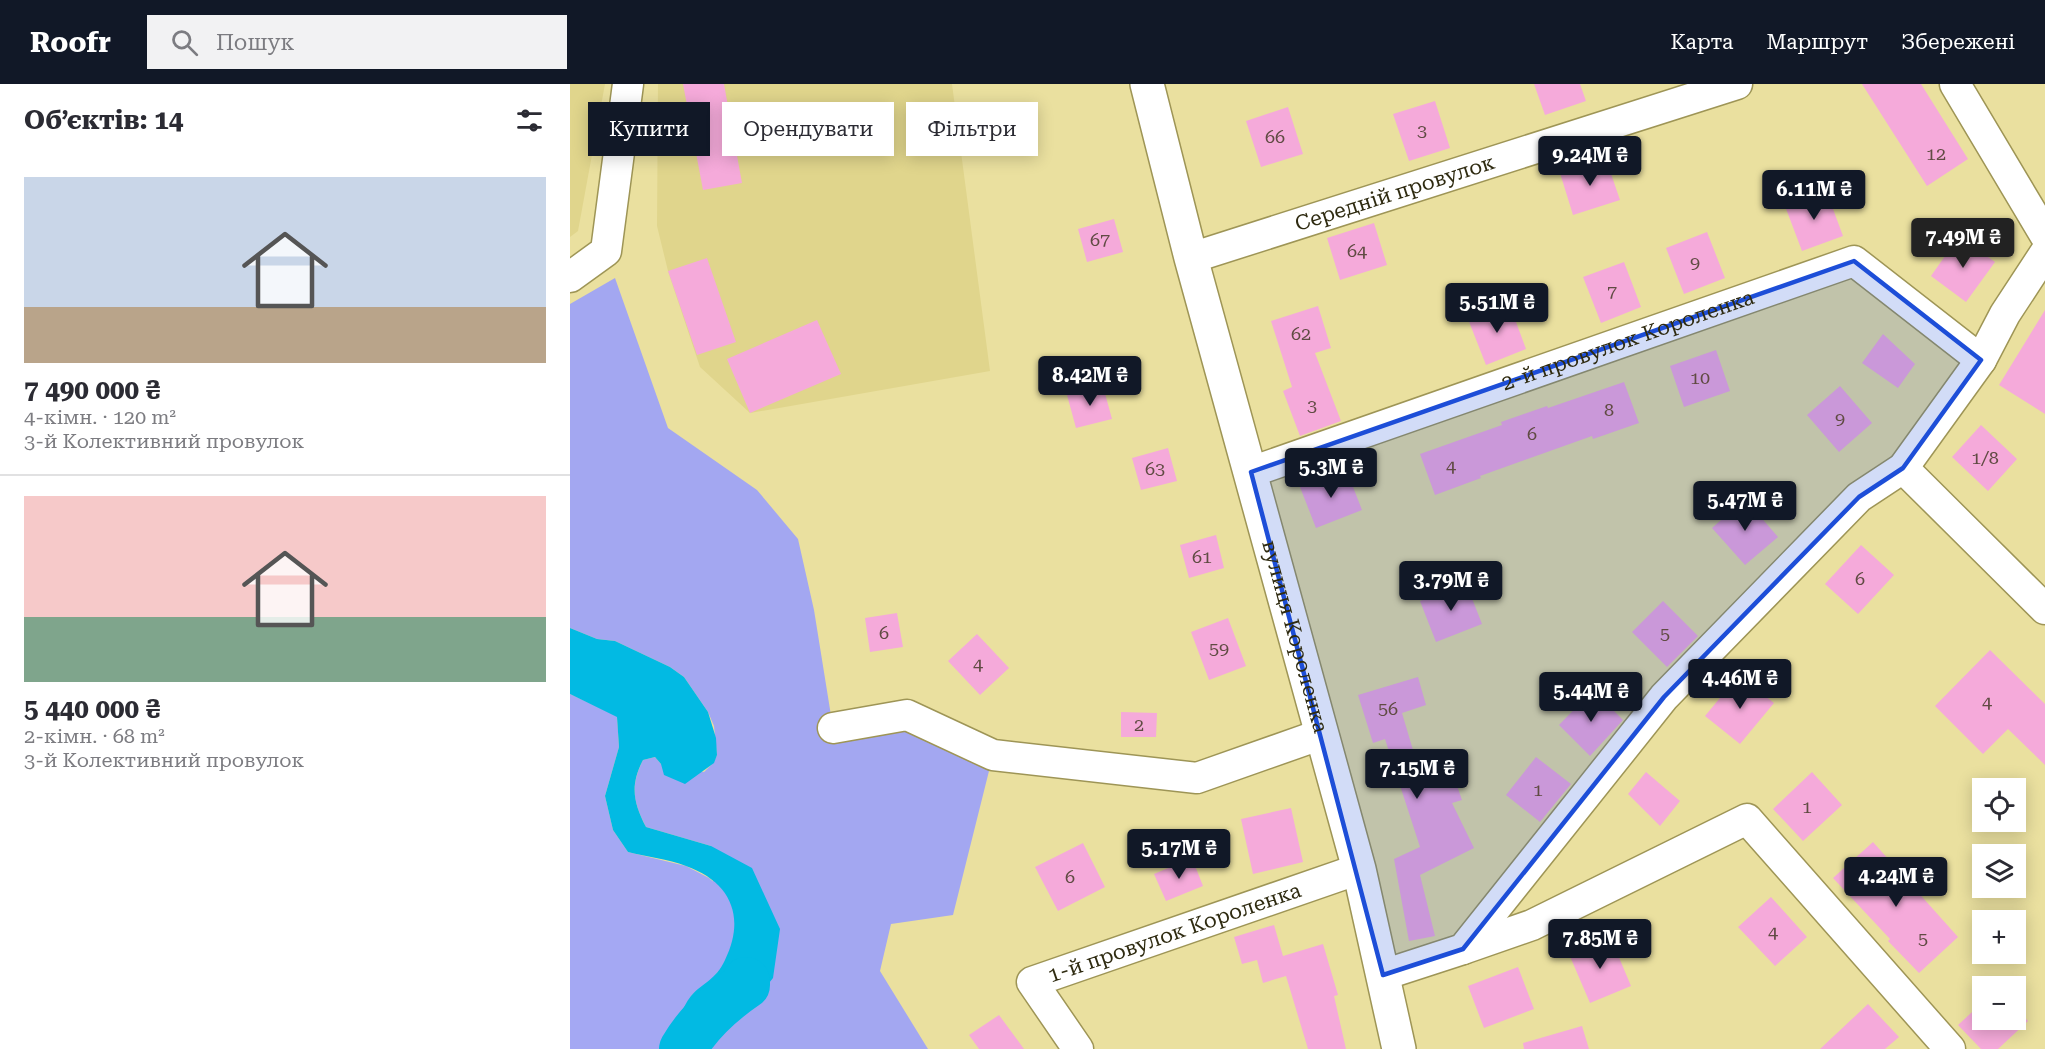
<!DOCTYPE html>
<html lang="uk">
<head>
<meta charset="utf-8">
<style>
  :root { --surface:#fff; --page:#f2f2f3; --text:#2b2b33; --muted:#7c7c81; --line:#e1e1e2; --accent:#111827 }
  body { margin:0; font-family:"Roboto Serif",serif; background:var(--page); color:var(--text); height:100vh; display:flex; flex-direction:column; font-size:22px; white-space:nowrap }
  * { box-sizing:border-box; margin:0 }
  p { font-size:20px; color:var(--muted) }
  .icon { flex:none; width:33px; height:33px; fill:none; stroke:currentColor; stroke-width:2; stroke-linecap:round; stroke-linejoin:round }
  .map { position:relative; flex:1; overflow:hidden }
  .details { display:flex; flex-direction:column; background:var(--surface); width:570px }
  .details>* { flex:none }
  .hud { position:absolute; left:18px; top:18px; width:570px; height:54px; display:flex; gap:12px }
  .controls { position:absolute; left:1402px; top:694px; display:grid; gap:12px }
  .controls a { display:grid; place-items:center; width:54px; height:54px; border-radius:0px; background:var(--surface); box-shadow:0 3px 15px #0003; font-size:30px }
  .price { position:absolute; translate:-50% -51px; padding:0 14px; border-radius:6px; background:var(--accent); color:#fff; font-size:20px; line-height:39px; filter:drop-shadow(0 2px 3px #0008) }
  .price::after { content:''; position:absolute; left:50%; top:36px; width:18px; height:14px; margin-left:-9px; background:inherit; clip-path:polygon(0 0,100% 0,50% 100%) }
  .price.on { background:#222; color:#fff }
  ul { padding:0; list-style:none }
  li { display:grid; align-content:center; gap:12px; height:318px; padding:0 24px }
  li+li { border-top:2px solid var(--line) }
  li span { display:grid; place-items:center; height:186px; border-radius:0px; color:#555 }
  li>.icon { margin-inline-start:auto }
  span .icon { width:108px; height:108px; fill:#fffc; stroke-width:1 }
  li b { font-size:26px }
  h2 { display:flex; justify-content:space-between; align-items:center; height:72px; padding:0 24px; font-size:26px }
  .tag { padding:0 21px; border-radius:0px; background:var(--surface); box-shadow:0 3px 15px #0003; font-size:21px; line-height:54px }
  .tag.on { background:var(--accent); color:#fff }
  header { display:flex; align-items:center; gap:36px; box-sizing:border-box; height:84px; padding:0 30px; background:var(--accent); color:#fff }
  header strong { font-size:28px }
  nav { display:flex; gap:33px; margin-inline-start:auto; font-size:21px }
  .search { width:420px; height:54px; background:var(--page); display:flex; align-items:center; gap:15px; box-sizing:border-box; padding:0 21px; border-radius:0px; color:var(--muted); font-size:22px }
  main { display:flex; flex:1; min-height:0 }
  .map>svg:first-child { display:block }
  .built { fill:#e0d58c }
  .green { fill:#a3a7f1 }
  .forest { fill:#a4a8f3 }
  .water { fill:#02bae3 }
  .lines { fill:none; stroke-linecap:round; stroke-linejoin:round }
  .river { stroke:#02bae3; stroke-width:48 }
  .building { fill:#f5aada }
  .minor-casing { stroke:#9e9556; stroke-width:33 }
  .tertiary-casing { stroke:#9e9556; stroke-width:36 }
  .minor { stroke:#fff; stroke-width:30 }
  .tertiary { stroke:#fff; stroke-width:33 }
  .marked { fill:#1d4ed8; fill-opacity:0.2; stroke:#1d4ed8; stroke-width:4.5; stroke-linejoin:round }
  .labels { text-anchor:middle; stroke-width:5; stroke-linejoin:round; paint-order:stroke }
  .number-label { font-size:18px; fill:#604b43 }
  .street-label { font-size:21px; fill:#2f2b11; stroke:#fff }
</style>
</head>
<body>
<header>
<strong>Roofr</strong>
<div class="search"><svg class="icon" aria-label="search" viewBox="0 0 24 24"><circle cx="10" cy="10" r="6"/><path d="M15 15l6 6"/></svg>Пошук</div>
<nav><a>Карта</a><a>Маршрут</a><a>Збережені</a></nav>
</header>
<main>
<section class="details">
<h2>Об’єктів: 14<svg class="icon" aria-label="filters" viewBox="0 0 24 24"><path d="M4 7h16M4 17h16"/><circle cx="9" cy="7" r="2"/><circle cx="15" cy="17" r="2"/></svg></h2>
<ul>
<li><span style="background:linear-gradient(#c9d6e8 70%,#b9a48a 0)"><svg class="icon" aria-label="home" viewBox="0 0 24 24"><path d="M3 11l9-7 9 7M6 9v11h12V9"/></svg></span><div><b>7 490 000 ₴</b><p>4-кімн. · 120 m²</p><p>3-й Колективний провулок</p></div></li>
<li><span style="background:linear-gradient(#f6c9c9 65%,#7fa58c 0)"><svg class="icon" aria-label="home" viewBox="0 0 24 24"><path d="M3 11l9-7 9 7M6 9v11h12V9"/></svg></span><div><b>5 440 000 ₴</b><p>2-кімн. · 68 m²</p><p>3-й Колективний провулок</p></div></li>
</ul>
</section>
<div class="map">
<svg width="1475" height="965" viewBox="0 0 1475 965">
  <rect width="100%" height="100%" fill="#eae09f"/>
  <path class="built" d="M0,0h35l-27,147 -8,6z
    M88,0h294l38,287 -240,42 -50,-46 -32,-96 -11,-45z"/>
  <path class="green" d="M45,194l53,150 89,62 41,49 16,71 19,118 74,-13 86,40 -40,160 -62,9 -11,47 48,78h-243l14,-21 22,8 -10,-190 -65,-19c-13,-25 -16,-41 -3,-67l12,-3 6,7 43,8 9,-9 4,-8 -3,-29 -6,-14 -24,-35 -14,-10 -55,-26 -18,-2 -27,-11v-324z"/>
  <path class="forest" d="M0,610l47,22 2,31 -14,49 8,34 15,22 58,14 23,12 19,17 7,24 -2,18 -8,24 -13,19 -20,15 -13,21 20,12 -14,21h-115z"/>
  <path class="water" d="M0,544l27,11 18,2 55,26 14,10 24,35 8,26 1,17 -3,8 -29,21 -21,-9 -3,-11 -6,-7 -12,3c-13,25 -10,42 3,67l65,19 41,22 28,61 -7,49 -24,30 -28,28 -42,-20c4,-6 7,-14 12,-20 11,-13 25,-16 34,-36 21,-43 6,-78 -39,-94 -18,-7 -39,-9 -58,-14l-15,-22 -8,-34 14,-49 -2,-30 -47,-23z"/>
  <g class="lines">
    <path class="river" d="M113,965c15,-26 38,-47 63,-64v-4"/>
  </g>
  <path class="building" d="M113,0h41l18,99 -39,7z
    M964,0h46l6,17 -41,14z
    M1292,0h59l47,75 -41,27z
    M865,17l15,47 -41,13 -16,-47z
    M718,23l15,47 -42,13 -15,-46z
    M1036,75l14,41 -47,15 -13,-42z
    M1256,106l17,46 -41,15 -17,-45z
    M544,135l9,33 -36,10 -9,-33z
    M804,139l13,42 -47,15 -13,-42z
    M1137,148l18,46 -41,16 -18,-46z
    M1389,152l36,26 -29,40 -35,-26z
    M137,174l29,84 -39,13 -29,-84z
    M1054,178l17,45 -40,16 -18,-46z
    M939,219l17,46 -40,16 -18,-46z
    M748,222l13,42 -16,5 26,68 -41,15 -17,-45 9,-4 -21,-66z
    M1475,226v104l-46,-29z
    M247,236l24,54 -91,39 -23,-54z
    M1313,250l32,30 -17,24 -36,-25z
    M1146,266l14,41 -46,16 -14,-41z
    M1054,298l15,41 -46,16 -1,-3 -112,40 1,2 -46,17 -15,-41 82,-29 -1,-3 46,-16 1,2z
    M533,302l9,33 -36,9 -9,-33z
    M1270,302l32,37 -33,29 -32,-37z
    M1411,341l36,34 -29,32 -36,-34z
    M598,364l9,33 -36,9 -9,-32z
    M776,385l16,41 -46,18 -16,-41z
    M1175,415l33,38 -33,28 -33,-37z
    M646,451l8,33 -35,10 -9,-33z
    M1291,461l33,30 -36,39 -33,-30z
    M896,499l16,41 -46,18 -16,-41z
    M1093,517l35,35 -31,31 -35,-35z
    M327,529l6,34 -33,5 -5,-34z
    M658,534l18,48 -37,14 -18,-48z
    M407,550l32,34 -29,27 -32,-34z
    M1420,566l55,54v61l-37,-36 -25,25 -48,-48z
    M1169,591l35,28 -34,41 -35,-28z
    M848,593l8,28 -24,8 16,54 29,-10 15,43 -10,3 22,45 -54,27 15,61 -26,5 -15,-82 26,-12 -35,-108 -12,4 -15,-48z
    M1023,606l30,30 -33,36 -31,-31z
    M551,628l36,1 -1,24h-35z
    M966,673l35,27 -31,38 -34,-27z
    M1076,688l34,29 -20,25 -32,-32z
    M1242,688l30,33 -39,36 -30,-32z
    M721,724l12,54 -50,12 -12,-55z
    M1303,758l85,95 -39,36 -31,-32 2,-2 -57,-61z
    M513,759l22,44 -47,24 -23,-44z
    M622,774l11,28 -37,15 -12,-27z
    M1201,813l36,40 -32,29 -37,-39z
    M704,841l9,31 40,-12 15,51 -4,1 12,53h-38l-22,-73 -23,7 -6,-23 -15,4 -8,-27z
    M1040,852l21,50 -41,17 -21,-49z
    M948,883l16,42 -50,19 -16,-42z
    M1413,918v18h33v-12l12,13 -30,28h-17l-23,-24z
    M1298,920l31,33 -14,12h-65z
    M429,931l25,34h-45l-10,-14z
    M1012,942l7,23h-65l-1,-6z"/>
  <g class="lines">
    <defs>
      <g id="minor">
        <path d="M1385,0l90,151"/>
        <path id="s1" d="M621,174l546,-174"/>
        <path d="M0,193l36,-26 22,-167"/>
        <path d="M1333,384l142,141"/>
        <path id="s2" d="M681,388l603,-211 127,99"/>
        <path d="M263,644l74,-13 86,40 204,23 125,-44"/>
        <path d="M893,865l69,-24 215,-106 203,230"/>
        <path d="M813,891l80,-26 201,-252 195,-200 44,-29 78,-108 24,-46 40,-61"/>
        <path id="s3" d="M508,965l-46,-67 327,-113"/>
      </g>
      <g id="tertiary">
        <path id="s4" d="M577,0l44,174 168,611 40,180"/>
      </g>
    </defs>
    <use href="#minor" class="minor-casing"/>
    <use href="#tertiary" class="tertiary-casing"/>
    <use href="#minor" class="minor"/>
    <use href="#tertiary" class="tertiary"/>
  </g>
  <path class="marked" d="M1284,177l127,99 -78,108 -44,29 -195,200 -201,252 -80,26 -132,-503z"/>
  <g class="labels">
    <g class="number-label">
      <text x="852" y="53">3</text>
      <text x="705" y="59">66</text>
      <text x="1366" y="76">12</text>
      <text x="530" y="162">67</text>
      <text x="787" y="173">64</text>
      <text x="1125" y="185">9</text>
      <text x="1042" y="214">7</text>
      <text x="731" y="256">62</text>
      <text x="1130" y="300">10</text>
      <text x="742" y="328">3</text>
      <text x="1039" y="332">8</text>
      <text x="1270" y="341">9</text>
      <text x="962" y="356">6</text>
      <text x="1415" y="380">1/8</text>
      <text x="881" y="388">4</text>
      <text x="585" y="391">63</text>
      <text x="632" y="479">61</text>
      <text x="1290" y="501">6</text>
      <text x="314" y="555">6</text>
      <text x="1095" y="556">5</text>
      <text x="649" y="571">59</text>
      <text x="408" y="586">4</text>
      <text x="1417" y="624">4</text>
      <text x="818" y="631">56</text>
      <text x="569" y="647">2</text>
      <text x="968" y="712">1</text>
      <text x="1237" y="729">1</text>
      <text x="500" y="799">6</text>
      <text x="1203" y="854">4</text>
      <text x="1353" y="861">5</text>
    </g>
    <g class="street-label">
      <text dy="7" stroke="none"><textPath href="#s1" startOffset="214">Середній провулок</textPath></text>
      <text dy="7" stroke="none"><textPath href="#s2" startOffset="399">2-й провулок Короленка</textPath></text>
      <text dy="7" stroke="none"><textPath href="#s4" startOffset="572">вулиця Короленка</textPath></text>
      <text dy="7" stroke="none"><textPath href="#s3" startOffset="232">1-й провулок Короленка</textPath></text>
    </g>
  </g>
</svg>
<div class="controls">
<a><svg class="icon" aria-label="locate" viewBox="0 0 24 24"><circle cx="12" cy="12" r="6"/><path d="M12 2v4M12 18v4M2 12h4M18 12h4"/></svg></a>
<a><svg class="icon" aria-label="layers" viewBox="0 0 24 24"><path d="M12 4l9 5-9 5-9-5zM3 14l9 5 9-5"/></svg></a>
<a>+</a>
<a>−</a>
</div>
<b class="price" style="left:1020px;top:103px">9.24M ₴</b>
<b class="price" style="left:1244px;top:137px">6.11M ₴</b>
<b class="price on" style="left:1393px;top:185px">7.49M ₴</b>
<b class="price" style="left:927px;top:250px">5.51M ₴</b>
<b class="price" style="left:520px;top:323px">8.42M ₴</b>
<b class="price" style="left:761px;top:415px">5.3M ₴</b>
<b class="price" style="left:1175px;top:448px">5.47M ₴</b>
<b class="price" style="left:881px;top:528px">3.79M ₴</b>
<b class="price" style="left:1170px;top:626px">4.46M ₴</b>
<b class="price" style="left:1021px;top:639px">5.44M ₴</b>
<b class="price" style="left:847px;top:716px">7.15M ₴</b>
<b class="price" style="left:609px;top:796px">5.17M ₴</b>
<b class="price" style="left:1326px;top:824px">4.24M ₴</b>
<b class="price" style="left:1030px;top:886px">7.85M ₴</b>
<div class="hud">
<a class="tag on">Купити</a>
<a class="tag">Орендувати</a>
<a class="tag">Фільтри</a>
</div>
</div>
</main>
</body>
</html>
